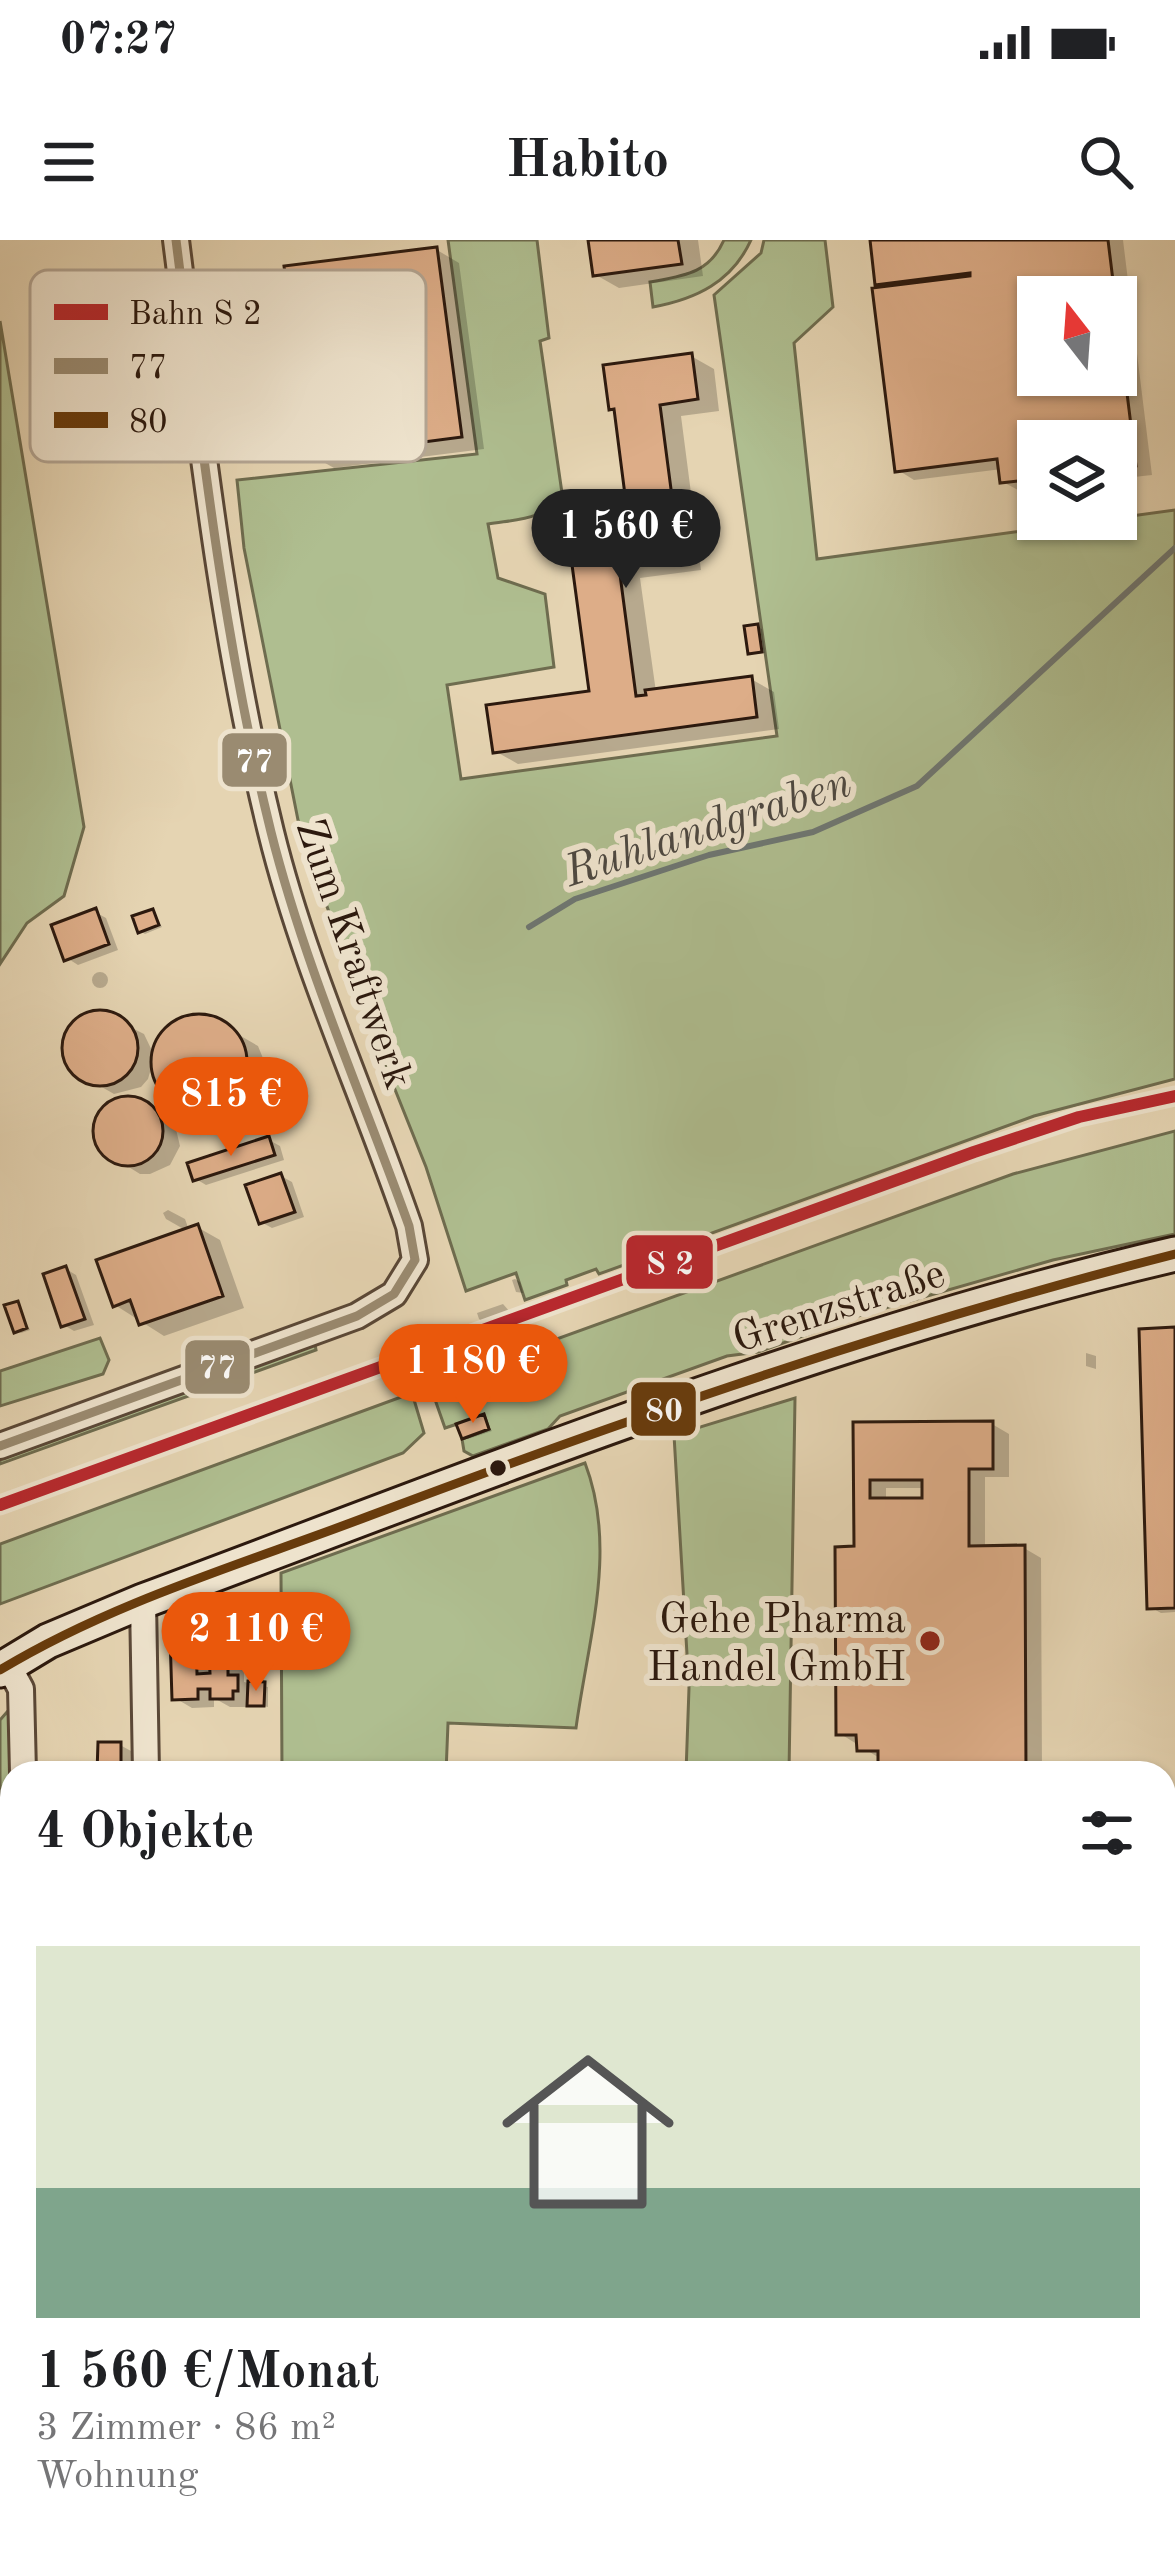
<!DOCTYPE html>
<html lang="de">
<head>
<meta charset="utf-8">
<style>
  :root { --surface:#fff; --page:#f6f6f6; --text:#202124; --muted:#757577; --accent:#ea580c }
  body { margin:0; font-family:"Old Standard TT",serif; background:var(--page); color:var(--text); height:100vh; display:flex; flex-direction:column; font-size:45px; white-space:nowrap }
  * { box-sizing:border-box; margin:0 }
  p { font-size:39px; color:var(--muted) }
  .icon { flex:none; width:66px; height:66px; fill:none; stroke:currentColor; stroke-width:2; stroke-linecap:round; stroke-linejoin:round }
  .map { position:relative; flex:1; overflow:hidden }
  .side { position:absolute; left:0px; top:1521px; width:1176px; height:807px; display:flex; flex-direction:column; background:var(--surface); border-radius:36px 36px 0 0; box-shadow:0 3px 9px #0004 }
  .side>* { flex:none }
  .needle { width:78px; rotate:343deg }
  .tools { position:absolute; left:1017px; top:36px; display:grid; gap:24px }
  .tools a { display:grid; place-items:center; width:120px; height:120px; border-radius:0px; background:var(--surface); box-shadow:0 3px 9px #0004; font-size:60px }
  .price { position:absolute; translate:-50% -102px; padding:0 27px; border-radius:42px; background:var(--accent); color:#fff; font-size:39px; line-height:78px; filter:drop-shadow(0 3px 6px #0008) }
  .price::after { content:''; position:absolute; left:50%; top:72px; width:36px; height:27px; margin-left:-18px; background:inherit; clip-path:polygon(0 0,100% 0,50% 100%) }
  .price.active { background:#222; color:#fff }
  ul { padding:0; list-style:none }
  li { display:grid; align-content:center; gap:24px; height:636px; padding:0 36px }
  li span { display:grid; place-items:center; height:372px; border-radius:0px; color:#555 }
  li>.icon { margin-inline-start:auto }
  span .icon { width:216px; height:216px; fill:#fffc; stroke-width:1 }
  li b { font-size:51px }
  h2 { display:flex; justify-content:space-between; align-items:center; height:144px; padding:0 36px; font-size:51px }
  .status { display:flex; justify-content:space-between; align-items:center; height:84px; padding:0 60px; background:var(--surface); direction:ltr }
  .status svg { height:33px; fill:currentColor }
  header { display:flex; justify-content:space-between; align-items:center; height:156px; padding:0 36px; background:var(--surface); font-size:54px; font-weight:600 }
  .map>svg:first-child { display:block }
  .green { fill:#afbe90; stroke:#6e6c4f; stroke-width:3 }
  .shadow { fill:#0003; fill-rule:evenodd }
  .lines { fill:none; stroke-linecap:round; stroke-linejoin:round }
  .stream { stroke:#6e7773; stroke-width:6 }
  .building { fill:#ddad88; stroke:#2c190e; stroke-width:3; fill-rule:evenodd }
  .minor-casing { stroke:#5a4837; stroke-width:30 }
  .secondary-casing { stroke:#2c190e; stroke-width:39 }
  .minor { stroke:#eee3cd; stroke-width:24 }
  .secondary { stroke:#eee3cd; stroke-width:33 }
  .bus-1-casing { stroke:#eee3cd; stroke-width:18 }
  .bus-2-casing { stroke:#eee3cd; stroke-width:18 }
  .bus-1 { stroke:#9a8b71; stroke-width:9 }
  .bus-2 { stroke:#683b0c; stroke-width:9 }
  .rail-1-casing { stroke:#eee3cd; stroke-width:21 }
  .rail-1 { stroke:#b8282e; stroke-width:12 }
  .bus-dot { fill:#2c190e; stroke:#eee3cd; stroke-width:4.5 }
  .poi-dot { fill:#8f2418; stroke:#eee3cd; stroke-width:4.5 }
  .labels { text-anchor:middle; stroke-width:12; stroke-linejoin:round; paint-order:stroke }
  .street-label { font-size:42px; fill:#2c190e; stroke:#eee3cd }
  .poi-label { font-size:42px; fill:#2c190e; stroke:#eee3cd; text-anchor:end }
  .water-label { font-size:45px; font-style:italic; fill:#4d4841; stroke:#eee3cd }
  .key { fill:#eee3cd; stroke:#b4a694; stroke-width:3 }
  .key-label { font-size:33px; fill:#2c190e }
  .line-badge { stroke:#eee3cd; stroke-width:4.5 }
  .badge-label { font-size:33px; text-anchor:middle; font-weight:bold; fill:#fff }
</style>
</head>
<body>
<div class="status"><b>07:27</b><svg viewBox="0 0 49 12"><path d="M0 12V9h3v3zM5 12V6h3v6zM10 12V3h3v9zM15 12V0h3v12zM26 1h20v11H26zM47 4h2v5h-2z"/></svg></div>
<header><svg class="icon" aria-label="menu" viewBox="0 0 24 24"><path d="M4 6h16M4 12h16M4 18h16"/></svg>Habito<svg class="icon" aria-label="search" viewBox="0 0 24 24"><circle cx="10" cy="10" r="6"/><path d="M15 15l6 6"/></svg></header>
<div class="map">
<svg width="1175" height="2326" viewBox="0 0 1175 2326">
  <rect width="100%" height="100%" fill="#e5d4b2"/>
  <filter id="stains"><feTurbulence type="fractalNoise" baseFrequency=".00167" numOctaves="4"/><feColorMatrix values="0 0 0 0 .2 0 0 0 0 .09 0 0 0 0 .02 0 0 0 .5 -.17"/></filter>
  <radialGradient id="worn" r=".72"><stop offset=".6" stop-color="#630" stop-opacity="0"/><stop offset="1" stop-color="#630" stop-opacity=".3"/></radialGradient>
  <path class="green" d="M448,0h89l12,98 -9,3 22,152c-17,28 -45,26 -74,31l10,54 47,16 9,73 -107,18 14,94 316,-43 -63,-441 47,-42 3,-13h61l8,67 -39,36 23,216 358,-49v569l-141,37 -435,158 -3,-5 -30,11 1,5 -42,15 -9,-27 -50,18 -40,-124 -60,-150 -66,-187 -56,-282 -7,-68 240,-26z
    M724,0h27c-19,42 -55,59 -98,67l-3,-25c33,-6 59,-8 74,-42z
    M0,81l84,506 -20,69 -37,27 -27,41z
    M1175,891v103l-122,26 -192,55 -103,37 -31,4 -167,60 -12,13 -75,27 -9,-5 -2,-12 27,-10 -5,-14 -39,13 -13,-37 29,-11 -1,-6 553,-200z
    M100,1098l9,22 -6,14 -103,32v-35z
    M315,1104l1,6 -316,114v-7z
    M412,1153l12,40 -21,20 -403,151v-60z
    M795,1158l-6,375h-103l3,-85 -15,-253z
    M585,1223c33,86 3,176 -9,265l-128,-5 -2,50h-164l-1,-200z
    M7,1472l7,16 -2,225 -12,43v-276z
    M378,2316h415v10h-414z"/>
  <path class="shadow" d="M591,0h107l5,36 -84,12 -23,-13z
    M873,0h250l29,235 -36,4v-38h-78v48l-18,2 -17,-9 -1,-13 -88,11 -16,-10 -9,-181 -11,-6zM1038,57h78v78h-78z
    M437,10l22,13 25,186 -150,19 -23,-13 5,-42 -13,-100 -10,-6zM402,72l10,86 -51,6 -10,-86z
    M691,116l23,13 5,42 -38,5 20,154 -61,8 16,114 95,-13 23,13 5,37 -261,35 -23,-13 97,-57 -19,-141 62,-9 -18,-133 -5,-3z
    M757,387l5,2 3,24 -10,1 -4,-2z
    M95,672l11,6 12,32 -40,15 -11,-7z
    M153,672l9,15 -17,7 -5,-3z
    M92 740a8 8 0 1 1 16 0a8 8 0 1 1-16 0Z
    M104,774l40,20 10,21 12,-26 13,-8 29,-4 50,29 11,27 -8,29 -24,17h-30l-47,-34 -6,-27 -6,21 -7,8 -27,7 -21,-12 -19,-10 -9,-22 2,-11 14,-19z
    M122,859l18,2 35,24 5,21 -10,19 -20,9h-10l-37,-23 -7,-21 2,-10 11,-15z
    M269,900l11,6 4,14 -78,25 -10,-6z
    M281,936l11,6 12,35 -32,11 -11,-6z
    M168,970l17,9 4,11 8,-3 23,13 24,68 -80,28 -49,-31 72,-74 -21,-12 -3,-6z
    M66,1029l10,6 18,50 -20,6 -10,-6z
    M515,1039l5,3 3,11 -7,-1 -4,-12z
    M17,1064l13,26 -9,3 -5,-2z
    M503,1064l7,8 -27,10 -4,-3 -2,-6z
    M1175,1090v282l-14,1 -11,-6z
    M1086,1113l10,3v13l-10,-3z
    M484,1178l8,13 -24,8 -4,-2z
    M992,1184l17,10v43h-24v72l39,-1 17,10 1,215h-161v-14l-42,-26 18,-184 -1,-124zM886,1248h39v13h-39z
    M195,1397l17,10v11l15,-1 17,10v15l24,5v20l-19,-4v4h-19l-16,-9v9l-22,1 -17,-10z
    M120,1505l11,6v22h-31z
    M1164,1622h11v32h-11z
    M1168,1697h7v25l-7,-4z
    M1167,1758h8v31l-8,-4z
    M0,1885h12v28l-12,-5z
    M0,1946h12v27l-12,-5z
    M1175,1992v32h-11v-31z
    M0,2003h12v29l-12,-4z
    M0,2067h12v30l-12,-6z
    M12,2112v15h-4l-4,-3v-11z
    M1,2138h11v26l-10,-6z
    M12,2196v24l-8,-5 -1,-18z
    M12,2253v30h-6l-6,-3v-26z
    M333,2316h23l3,10h-32l-1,-5 8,-1z
    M1040,2316h52v10h-35z"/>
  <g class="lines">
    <path class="stream" d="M529,687l46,-28 134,-44 104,-23 104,-46 258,-238"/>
  </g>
  <path class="building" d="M588,0h90l4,24 -89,12z
    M870,0h238l7,57h-77v78h78v-71l20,162 -20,3v-28h-78v38l-38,4 -3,-24 -102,13 -23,-184 98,-12v-3l-95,12z
    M437,7l25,190 -153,20 -6,-45 10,-1 -14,-104 -9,2 -6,-43zM398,58l11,98 -68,8 -11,-97z
    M692,113l6,46 -38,6 20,153 -61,9 17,129 10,-1 -1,-5 107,-14 5,41 -264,36 -7,-48 103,-14 -19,-141 61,-8 -17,-133 -5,1 -6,-45z
    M758,384l4,28 -14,2 -4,-28z
    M96,668l13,36 -45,17 -13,-36z
    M153,669l6,16 -21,8 -6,-17z
    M62 808a38 38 0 1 1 76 0a38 38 0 1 1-76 0Z
    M151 822a48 48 0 1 1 96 0a48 48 0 1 1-96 0Z
    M93 891a35 35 0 1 1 70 0a35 35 0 1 1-70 0Z
    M269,896l6,19 -82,26 -6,-18z
    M281,933l14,39 -36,12 -14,-39z
    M198,984l25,72 -84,29 -9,-25 -17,7 -17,-47z
    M66,1026l19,53 -24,8 -18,-53z
    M18,1061l9,27 -13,5 -10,-28z
    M1175,1087v281l-28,1 -8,-280z
    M484,1174l5,15 -27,10 -6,-15z
    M993,1181v48h-24v77l56,-1 1,228h-148v-22h-21l-1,-16h-20l-1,-188 19,-1 -1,-124zM870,1240h52v18h-52z
    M196,1394l1,40 13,-1 -1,-18 19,-1v21h10v16h-5v8h-23v-10h-12v10l-26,1 -2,-65z
    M248,1441l17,1 -1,24h-17z
    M98,1502h23v31h-24z
    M1164,1842h11v35h-11z
    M1164,1929h11v38h-11z
    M1175,2265v38l-11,1v-38z
    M8,2316h41v10h-41z"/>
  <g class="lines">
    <defs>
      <path id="minor" d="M0,1206l357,-130 37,-22 21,-34 -6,-34c-45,-131 -105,-260 -138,-394 -48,-195 -70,-394 -95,-592
        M143,1361l3,172
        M8,1425l13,24 2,84
        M0,1776l12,-22
        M172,2316l1,10
        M1081,2326v-10"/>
      <path id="secondary" d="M0,1430l48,-29 95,-40c338,-126 680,-265 1032,-347"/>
    </defs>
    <use href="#minor" class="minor-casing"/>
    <use href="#secondary" class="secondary-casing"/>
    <use href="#minor" class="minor"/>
    <use href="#secondary" class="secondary"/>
    <defs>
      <path id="bus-1" d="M176,0c25,198 47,398 95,592 34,135 91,263 138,394l6,34
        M0,1206l357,-130 37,-22 21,-34"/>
      <path id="bus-2" d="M0,1430c114,-69 246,-107 369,-154 265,-100 531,-192 806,-262"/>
    </defs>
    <use href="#bus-1" class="bus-1-casing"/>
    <use href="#bus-2" class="bus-2-casing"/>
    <use href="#bus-1" class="bus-1"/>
    <use href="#bus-2" class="bus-2"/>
    <defs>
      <path id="rail-1" d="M0,1265l974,-353 105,-35 96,-21"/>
    </defs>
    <use href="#rail-1" class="rail-1-casing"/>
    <use href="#rail-1" class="rail-1"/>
  </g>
  <circle class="bus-dot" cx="498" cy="1228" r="10"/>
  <circle class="poi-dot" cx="930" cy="1401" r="12"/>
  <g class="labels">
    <g class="street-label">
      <text transform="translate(356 713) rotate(71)" y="15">Zum Kraftwerk</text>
      <text transform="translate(838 1064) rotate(-18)" y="15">Grenzstraße</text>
    </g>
    <g class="poi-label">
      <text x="906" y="1392">Gehe Pharma<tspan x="906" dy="48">Handel GmbH</tspan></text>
    </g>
    <g class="water-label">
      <text transform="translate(707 585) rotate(-18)" y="16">Ruhlandgraben</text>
    </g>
  </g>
  <rect x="30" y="30" width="396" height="192" rx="18" class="key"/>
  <rect x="54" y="64" width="54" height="16" fill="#b8282e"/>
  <rect x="54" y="118" width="54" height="16" fill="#9a8b71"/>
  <rect x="54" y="172" width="54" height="16" fill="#683b0c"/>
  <g class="key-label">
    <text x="129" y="84">Bahn S 2</text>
    <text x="129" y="138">77</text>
    <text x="129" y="192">80</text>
  </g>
  <g class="line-badge">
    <rect x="220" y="491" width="69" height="58" rx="12" fill="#9a8b71"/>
    <rect x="624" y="993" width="91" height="58" rx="12" fill="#b8282e"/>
    <rect x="183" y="1098" width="69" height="58" rx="12" fill="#9a8b71"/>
    <rect x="629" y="1140" width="69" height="58" rx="12" fill="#683b0c"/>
  </g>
  <g class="badge-label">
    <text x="254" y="532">77</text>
    <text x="670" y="1034">S 2</text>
    <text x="217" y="1138">77</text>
    <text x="664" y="1181">80</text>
  </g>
  <rect width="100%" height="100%" filter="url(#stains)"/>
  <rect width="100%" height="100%" fill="url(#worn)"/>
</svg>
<div class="tools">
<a><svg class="needle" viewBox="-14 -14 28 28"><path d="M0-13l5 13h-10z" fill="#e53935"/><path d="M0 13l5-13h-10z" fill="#757577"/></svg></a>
<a><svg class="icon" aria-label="layers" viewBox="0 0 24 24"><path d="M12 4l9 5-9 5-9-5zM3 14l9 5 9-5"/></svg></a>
</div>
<b class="price active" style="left:626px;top:351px">1 560 €</b>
<b class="price" style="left:231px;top:919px">815 €</b>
<b class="price" style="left:473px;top:1186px">1 180 €</b>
<b class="price" style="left:256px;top:1454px">2 110 €</b>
<section class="side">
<h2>4 Objekte<svg class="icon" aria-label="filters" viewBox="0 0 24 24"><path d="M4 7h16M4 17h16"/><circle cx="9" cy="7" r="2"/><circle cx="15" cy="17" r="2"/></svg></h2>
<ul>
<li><span style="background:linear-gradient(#dfe7d0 65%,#7fa58c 0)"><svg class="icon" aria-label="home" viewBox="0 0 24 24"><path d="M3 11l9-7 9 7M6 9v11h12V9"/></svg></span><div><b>1 560 €/Monat</b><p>3 Zimmer · 86 m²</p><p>Wohnung</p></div></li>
</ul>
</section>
</div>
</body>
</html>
